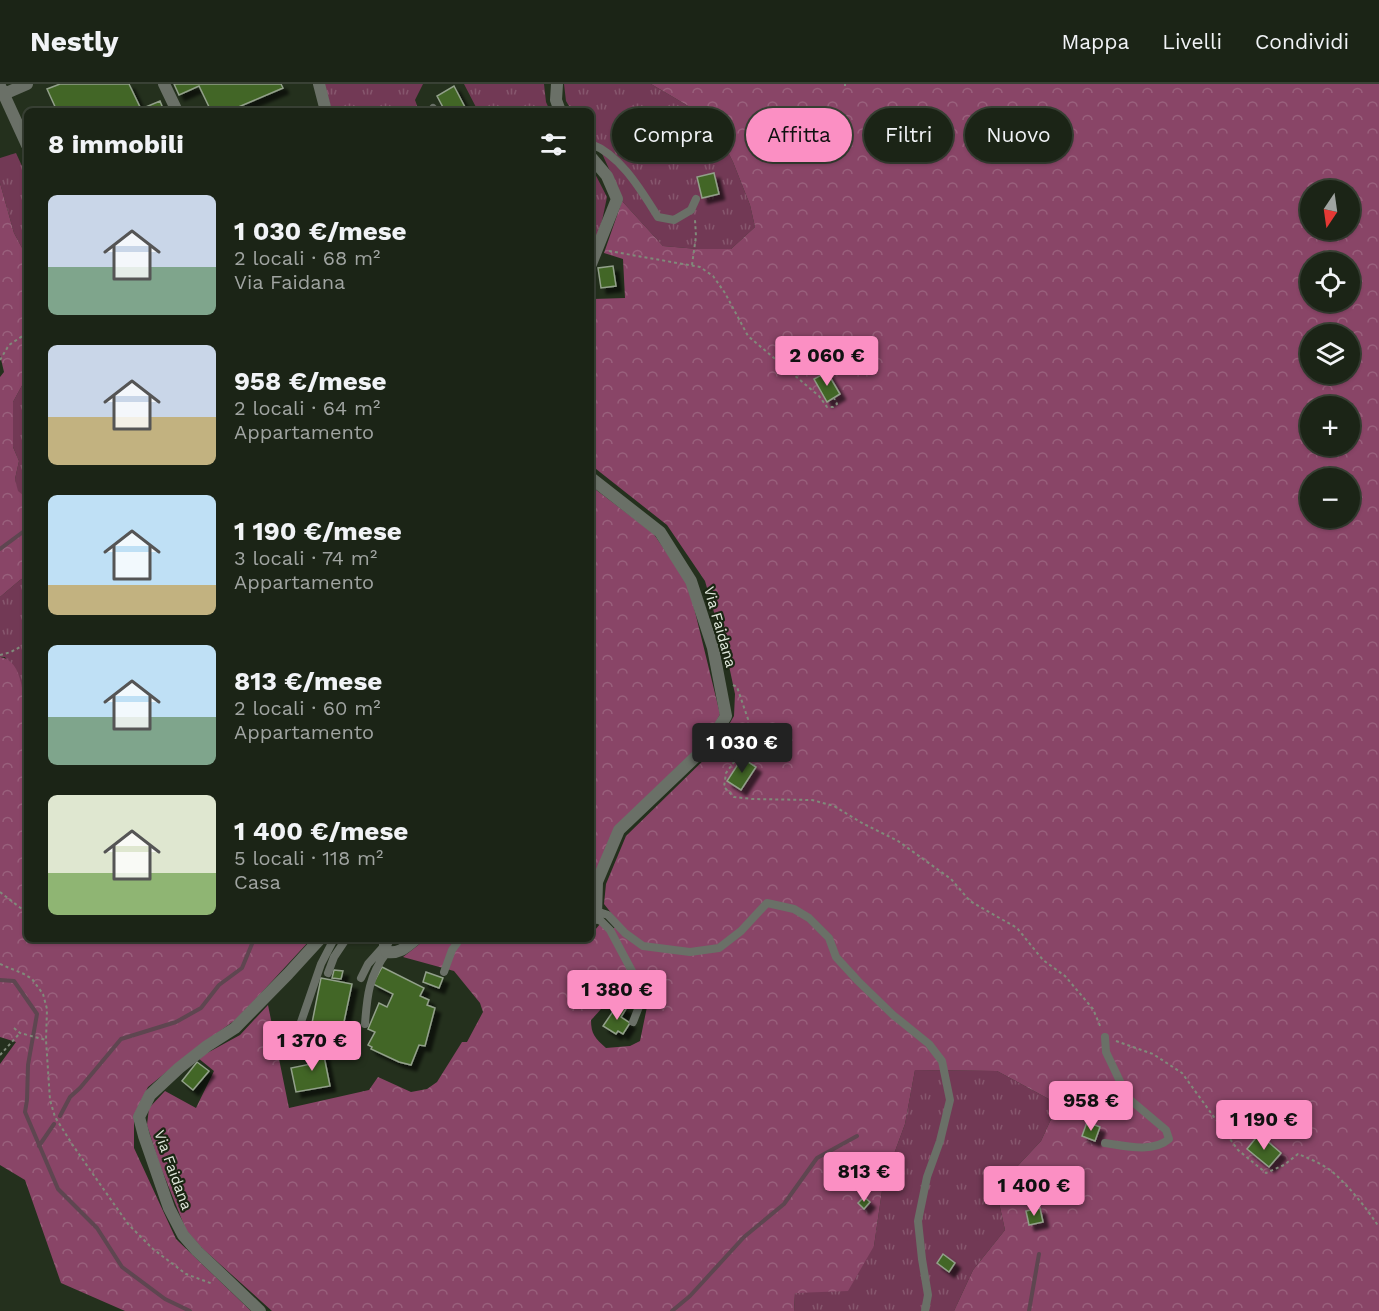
<!DOCTYPE html>
<html lang="it">
<head>
<meta charset="utf-8">
<style>
  :root { --surface:#1b2416; --page:#283023; --text:#f1f3f6; --muted:#a0a4a1; --line:#394135; --accent:#fb8fc3 }
  body { margin:0; font-family:"Work Sans",sans-serif; background:var(--page); color:var(--text); height:100vh; display:flex; flex-direction:column; font-size:22px; white-space:nowrap }
  * { box-sizing:border-box; margin:0 }
  p { font-size:20px; color:var(--muted) }
  .icon { flex:none; width:33px; height:33px; fill:none; stroke:currentColor; stroke-width:2; stroke-linecap:round; stroke-linejoin:round }
  .map { position:relative; flex:1; overflow:hidden }
  .drawer { position:absolute; left:24px; top:24px; width:570px; height:834px; display:flex; flex-direction:column; background:var(--surface); border-radius:9px; box-shadow:0 2px 4px #0004,0 0 0 2px var(--line) }
  .drawer>* { flex:none }
  .guide { position:absolute; left:612px; top:24px; width:570px; height:54px; display:flex; gap:12px }
  .needle { width:39px; rotate:193deg }
  .tools { position:absolute; left:1300px; top:96px; display:grid; gap:12px }
  .tools a { display:grid; place-items:center; width:60px; height:60px; border-radius:50%; background:var(--surface); box-shadow:0 2px 4px #0004,0 0 0 2px var(--line); font-size:30px }
  .price { position:absolute; translate:-50% -51px; padding:0 14px; border-radius:6px; background:var(--accent); color:#111; font-size:20px; line-height:39px; filter:drop-shadow(0 2px 3px #0008) }
  .price::after { content:''; position:absolute; left:50%; top:36px; width:18px; height:14px; margin-left:-9px; background:inherit; clip-path:polygon(0 0,100% 0,50% 100%) }
  .price.selected { background:#222; color:#fff }
  ul { padding:0; list-style:none }
  li { display:flex; align-items:center; gap:18px; height:150px; padding:0 24px }
  li span { display:grid; place-items:center; flex:none; width:168px; height:120px; border-radius:9px; color:#555 }
  li>.icon { margin-inline-start:auto }
  span .icon { width:72px; height:72px; fill:#fffc; stroke-width:1 }
  li b { font-size:26px }
  h2 { display:flex; justify-content:space-between; align-items:center; height:72px; padding:0 24px; font-size:26px }
  .tag { padding:0 21px; border-radius:27px; background:var(--surface); box-shadow:0 2px 4px #0004,0 0 0 2px var(--line); font-size:21px; line-height:54px }
  .tag.selected { background:var(--accent); color:#111 }
  header { display:flex; align-items:center; gap:36px; box-sizing:border-box; height:84px; padding:0 30px; background:var(--surface); border-bottom:2px solid var(--line) }
  header strong { font-size:28px }
  nav { display:flex; gap:33px; margin-inline-start:auto; font-size:21px }
  .map>svg:first-child { display:block }
  .grass { fill:url(#grass-tufts) }
  .forest { fill:url(#forest-crowns); fill-rule:evenodd }
  .lines { fill:none; stroke-linecap:round; stroke-linejoin:round }
  .stream { stroke:#5e4650; stroke-width:4 }
  .building { fill:#426626; stroke:#92a08a; stroke-width:1.5; filter:url(#shadow) }
  .path { stroke:#808a7a; stroke-width:2; stroke-dasharray:3 3; stroke-linecap:butt }
  .service { stroke:#6a7067; stroke-width:8 }
  .minor { stroke:#6a7067; stroke-width:12 }
  .labels { text-anchor:middle; stroke-width:4.5; stroke-linejoin:round; paint-order:stroke }
  .street-label { font-size:15px; fill:#e1e9dd; stroke:#1b2613 }
</style>
</head>
<body>
<header>
<strong>Nestly</strong>
<nav><a>Mappa</a><a>Livelli</a><a>Condividi</a></nav>
</header>
<div class="map">
<svg width="1379" height="1227" viewBox="0 0 1379 1227">
  <defs>
    <pattern id="grass-tufts" width="24" height="20" patternUnits="userSpaceOnUse" patternTransform="scale(1.5)"><rect width="24" height="20" fill="#723955"/><path d="M3 7l-1-3M5 7V3M7 7l1-3M15 17l-1-3M17 17v-4M19 17l1-3" fill="none" stroke="#86566d"/></pattern>
    <pattern id="forest-crowns" width="20" height="18" patternUnits="userSpaceOnUse" patternTransform="scale(1.5)"><rect width="20" height="18" fill="#894567"/><path d="M2 6a3 3 0 1 1 6 0M12 15a3 3 0 1 1 6 0" fill="none" stroke="#99607c"/></pattern>
    <filter id="shadow"><feDropShadow dx="5.5" dy="5.5" stdDeviation="1.5" flood-color="#0009"/></filter>
  </defs>
  <rect width="100%" height="100%" fill="#24301d"/>
  <path class="grass" d="M324,0h99l-8,16 4,11h-87z
    M464,0h80l2,18 4,9h-72z
    M564,0h87l61,36 21,42 17,43 5,22 -24,22h-33l-35,-3 -41,-45 -2,-8 -21,-46 -8,-10v-26h-19l-6,-10z
    M16,69l11,24v80l-13,-24 -14,-50v-25z
    M591,82l16,31 -5,24 -10,27 2,-21 -2,-30 -1,-2z
    M27,295v119l-10,-7 -2,-12 4,-18 -6,-14v-45l12,-22z
    M27,492v146l-2,-1 -1,-29 -19,-35h-5v-60l20,-17z
    M915,986l82,1 61,33 -17,37 -45,48 9,41 -32,40 -19,41h-160l1,-18 79,-47 9,-62 22,-60z"/>
  <path class="forest" d="M651,0h728v1227h-425l19,-41 32,-40 -9,-41 45,-48 17,-37 -61,-33 -82,-1 -10,54 -22,60 -9,62 -26,45 -53,2 -1,18h-522l-70,-63 -16,-18 -27,-67 -12,-38 2,-17 16,-17 31,17 18,-37 -16,-13 42,-23 28,-30 21,103 80,-18 9,-13 33,15 16,-3 10,-7 25,-40h5l16,-30 -3,-9 -26,-32 -51,-14 23,-18h165v-8l4,-1 5,-6 8,8 12,-8 -16,-20 2,-20 20,-48 88,-86 20,-34 1,-22 -7,-33 -23,-80 -38,-56 -76,-60v-149l2,-17 32,-1 -2,-39 -19,-6 18,-52 41,45 35,3h33l24,-22 -5,-22 -17,-43 -21,-42zM1311,106h39v40h-39zM1311,178h39v40h-39zM1311,250h39v40h-39zM1311,322h39v40h-39zM1311,394h39v40h-39zM629,908l15,2 4,8 -8,39 -10,5 -24,2c-11,-10 -15,-14 -15,-28 15,-15 16,-23 38,-28z
    M0,99l14,50 13,24v122l-2,1 -12,22v45l6,14 -4,18 3,12 9,7v78l-7,4 -20,17v-220l4,-5 -4,-17z
    M591,402l62,47 35,50 32,131 -14,28 -91,86 -24,86z
    M0,573c24,3 24,45 25,64l2,1v217h284l-73,79 -47,34 -43,35 -14,28v33l42,91 75,72h-126l-64,-28 -36,-103 -25,-15v-101l16,-22 -16,-5z"/>
  <g class="lines">
    <path class="stream" d="M0,465l27,-20
      M0,896l14,1 23,33 -9,51 -1,35 -2,12 33,77 39,39 25,39 43,32 25,12
      M60,1032l10,-19 10,-9 41,-49 55,-17 25,-14 18,-23 23,-17 12,-29
      M39,1062l15,-22
      M672,1227l18,-15 54,-59 40,-33 33,-46 40,-22
      M1029,1227l10,-57"/>
  </g>
  <path class="building" d="M60,0h69l12,25 19,-8 4,10h-107l-10,-22z
    M174,0h107l2,4 -54,23h-18l-12,-25 -20,9z
    M454,2l13,25h-22l-8,-15z
    M714,89l5,21 -17,4 -5,-21z
    M613,182l3,20 -15,2 -3,-20z
    M827,288l13,22 -13,8 -13,-23z
    M742,674l14,9 -15,23 -14,-9z
    M382,883l42,21 -4,8 9,4 -2,5 8,3 -10,38 -6,-1 -8,20 -12,-3 -28,-13 1,-2 -4,-2 7,-13 -7,-3 11,-26 8,4 6,-13 -20,-10z
    M334,886l9,1 -2,8 -9,-1z
    M426,888l17,6 -4,10 -16,-6z
    M321,894l31,6 -14,66 -30,-7z
    M618,920l8,5 -5,8 9,6 -7,11 -5,-3 -2,3 -13,-8z
    M319,962h3l8,40 -34,6 -5,-24 20,-4 -3,-16z
    M197,978l12,9 -16,19 -11,-9z
    M1087,1038l13,5 -5,14 -13,-5z
    M1259,1050l22,19 -12,14 -22,-18z
    M864,1113l6,5 -6,7 -6,-6z
    M1040,1124l3,14 -14,3 -3,-14z
    M943,1170l12,9 -6,9 -12,-9z"/>
  <g class="lines">
    <path class="path" d="M845,0v2
      M609,167l91,16 13,9 12,17 23,43 71,60 8,11h6l4,-3 -3,-6
      M692,181l4,-29 -1,-16
      M0,276l9,-15 18,-12
      M0,571l11,-3 16,-9
      M733,601l4,2 11,32v15l-9,21 -13,18 -2,14 10,10 18,2 60,1 22,6 28,17 36,18 53,38 19,22 47,27 26,32 22,16 28,33 8,19
      M746,656l8,-1 1,-9 -7,-1
      M0,808l27,21
      M0,880l24,10 8,5 11,15 4,15 -1,31 4,60 5,17 19,30 54,77 25,25 33,25 27,10
      M14,944l6,5 26,7
      M1116,957l37,13 29,19 56,77 28,23 18,-8 14,-11c13,5 27,11 38,21 16,15 31,34 43,52
      M0,971l20,-22"/>
    <path class="service" d="M433,24l3,3
      M591,60c30,11 51,48 67,73l16,3 17,-10 5,-11
      M596,827l12,4 17,18 18,13 47,6 29,-4 22,-17 26,-28 27,6 15,9 20,20 7,19 22,24 35,34 36,29 13,17 8,39 -10,41 -13,36 -9,44 4,38 6,36 -3,16
      M594,834l7,3 9,9 23,43 9,26 -9,23
      M444,888l8,-22 8,-11
      M328,889l6,-16 12,-18
      M361,894l7,-14 17,-19
      M301,938l20,-58 13,-25
      M365,940c2,-28 4,-49 22,-72
      M1105,953l1,15 22,46 38,32 3,9c-16,14 -44,7 -64,4"/>
    <path class="minor" d="M164,0l13,27
      M319,0l7,27
      M557,0l-1,16 4,11
      M0,2l27,59
      M4,10l23,-10
      M591,73l16,19 10,23 -26,65
      M591,394l69,54 31,49 22,67 13,68 -18,29 -89,85 -22,52 -1,33 -5,6
      M388,855l-3,6 2,7c13,2 19,-5 29,-13
      M260,1227l-63,-60 -14,-16 -14,-27 -25,-72 -5,-19 11,-22 29,-27 28,-22 28,-18 53,-54 32,-35"/>
  </g>
  <g class="labels">
    <g class="street-label">
      <text transform="translate(720 543) rotate(74)" y="5">Via Faidana</text>
      <text transform="translate(173 1086) rotate(70)" y="5">Via Faidana</text>
    </g>
  </g>
</svg>
<div class="tools">
<a><svg class="needle" viewBox="-14 -14 28 28"><path d="M0-13l5 13h-10z" fill="#e53935"/><path d="M0 13l5-13h-10z" fill="#a0a4a1"/></svg></a>
<a><svg class="icon" aria-label="locate" viewBox="0 0 24 24"><circle cx="12" cy="12" r="6"/><path d="M12 2v4M12 18v4M2 12h4M18 12h4"/></svg></a>
<a><svg class="icon" aria-label="layers" viewBox="0 0 24 24"><path d="M12 4l9 5-9 5-9-5zM3 14l9 5 9-5"/></svg></a>
<a>+</a>
<a>−</a>
</div>
<b class="price" style="left:827px;top:303px">2 060 €</b>
<b class="price selected" style="left:742px;top:690px">1 030 €</b>
<b class="price" style="left:617px;top:937px">1 380 €</b>
<b class="price" style="left:312px;top:988px">1 370 €</b>
<b class="price" style="left:1091px;top:1048px">958 €</b>
<b class="price" style="left:1264px;top:1067px">1 190 €</b>
<b class="price" style="left:864px;top:1119px">813 €</b>
<b class="price" style="left:1034px;top:1133px">1 400 €</b>
<div class="guide">
<a class="tag">Compra</a>
<a class="tag selected">Affitta</a>
<a class="tag">Filtri</a>
<a class="tag">Nuovo</a>
</div>
<section class="drawer">
<h2>8 immobili<svg class="icon" aria-label="filters" viewBox="0 0 24 24"><path d="M4 7h16M4 17h16"/><circle cx="9" cy="7" r="2"/><circle cx="15" cy="17" r="2"/></svg></h2>
<ul>
<li><span style="background:linear-gradient(#c9d6e8 60%,#7fa58c 0)"><svg class="icon" aria-label="home" viewBox="0 0 24 24"><path d="M3 11l9-7 9 7M6 9v11h12V9"/></svg></span><div><b>1 030 €/mese</b><p>2 locali · 68 m²</p><p>Via Faidana</p></div></li>
<li><span style="background:linear-gradient(#c9d6e8 60%,#c2b280 0)"><svg class="icon" aria-label="home" viewBox="0 0 24 24"><path d="M3 11l9-7 9 7M6 9v11h12V9"/></svg></span><div><b>958 €/mese</b><p>2 locali · 64 m²</p><p>Appartamento</p></div></li>
<li><span style="background:linear-gradient(#bfe0f5 75%,#c2b280 0)"><svg class="icon" aria-label="home" viewBox="0 0 24 24"><path d="M3 11l9-7 9 7M6 9v11h12V9"/></svg></span><div><b>1 190 €/mese</b><p>3 locali · 74 m²</p><p>Appartamento</p></div></li>
<li><span style="background:linear-gradient(#bfe0f5 60%,#7fa58c 0)"><svg class="icon" aria-label="home" viewBox="0 0 24 24"><path d="M3 11l9-7 9 7M6 9v11h12V9"/></svg></span><div><b>813 €/mese</b><p>2 locali · 60 m²</p><p>Appartamento</p></div></li>
<li><span style="background:linear-gradient(#dfe7d0 65%,#8fb573 0)"><svg class="icon" aria-label="home" viewBox="0 0 24 24"><path d="M3 11l9-7 9 7M6 9v11h12V9"/></svg></span><div><b>1 400 €/mese</b><p>5 locali · 118 m²</p><p>Casa</p></div></li>
</ul>
</section>
</div>
</body>
</html>
